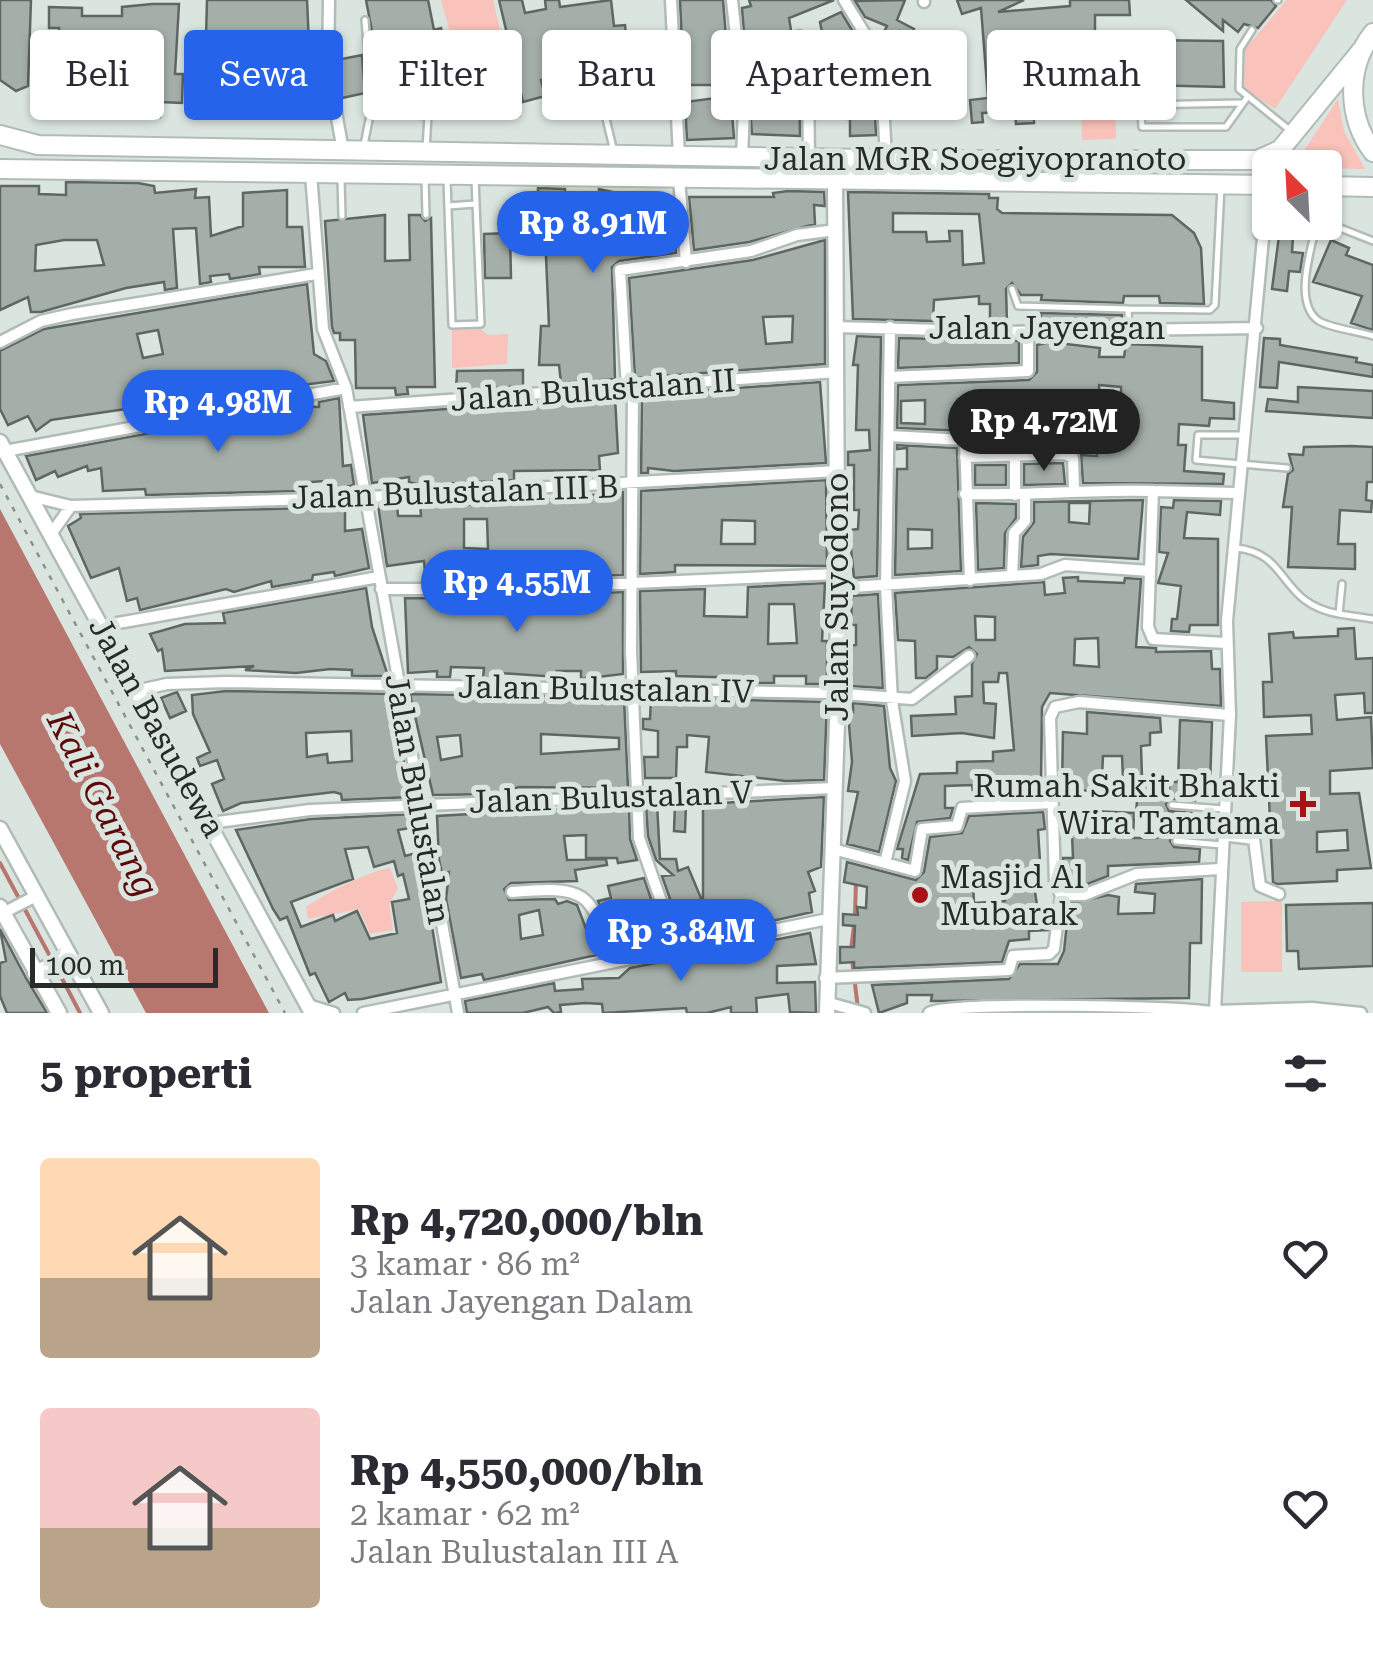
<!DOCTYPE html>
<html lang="id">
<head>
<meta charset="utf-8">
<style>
  :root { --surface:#fff; --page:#f2f2f3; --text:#2b2b33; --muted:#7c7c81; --accent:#2563eb }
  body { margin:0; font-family:"Roboto Serif",serif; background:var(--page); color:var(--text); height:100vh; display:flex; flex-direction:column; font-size:38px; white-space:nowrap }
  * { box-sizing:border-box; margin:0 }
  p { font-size:32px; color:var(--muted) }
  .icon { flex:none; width:55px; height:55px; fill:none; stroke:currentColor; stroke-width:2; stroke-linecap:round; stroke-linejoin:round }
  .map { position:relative; height:1013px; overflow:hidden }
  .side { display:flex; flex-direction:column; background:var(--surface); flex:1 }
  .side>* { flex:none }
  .guide { position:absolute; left:30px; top:30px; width:1315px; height:90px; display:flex; gap:20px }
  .needle { width:65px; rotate:336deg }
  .fabs { position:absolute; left:1252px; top:150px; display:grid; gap:20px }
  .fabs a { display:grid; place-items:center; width:90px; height:90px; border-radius:10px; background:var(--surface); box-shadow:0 2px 8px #0004; font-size:50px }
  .scale { position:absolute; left:30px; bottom:25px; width:188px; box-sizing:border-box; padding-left:10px; border:5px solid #272b29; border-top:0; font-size:28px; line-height:35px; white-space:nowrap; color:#272b29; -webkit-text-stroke:8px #dae5df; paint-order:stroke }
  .price { position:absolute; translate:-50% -85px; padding:0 22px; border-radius:35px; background:var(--accent); color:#fff; font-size:32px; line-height:65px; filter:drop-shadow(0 2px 5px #0008) }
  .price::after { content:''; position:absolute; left:50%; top:60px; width:30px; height:22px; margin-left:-15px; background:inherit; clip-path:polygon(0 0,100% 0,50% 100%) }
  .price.current { background:#222; color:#fff }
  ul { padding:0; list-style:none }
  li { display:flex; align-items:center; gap:30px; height:250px; padding:0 40px }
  li span { display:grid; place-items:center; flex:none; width:280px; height:200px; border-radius:10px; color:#555 }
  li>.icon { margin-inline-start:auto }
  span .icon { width:120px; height:120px; fill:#fffc; stroke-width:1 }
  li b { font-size:42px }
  h2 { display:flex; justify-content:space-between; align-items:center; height:120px; padding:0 40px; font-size:42px }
  .pill { padding:0 35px; border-radius:10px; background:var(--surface); box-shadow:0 2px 8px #0004; font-size:35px; line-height:90px }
  .pill.current { background:var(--accent); color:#fff }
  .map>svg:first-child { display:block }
  .green { fill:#f9c2ba }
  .water { fill:#b7766e }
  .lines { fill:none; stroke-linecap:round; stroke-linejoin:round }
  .stream { stroke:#b7766e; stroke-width:4 }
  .building { fill:#a5afaa; stroke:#5e6763; stroke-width:2.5; fill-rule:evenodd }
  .lane-casing { stroke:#b2bcb7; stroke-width:10 }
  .street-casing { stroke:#b2bcb7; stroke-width:15 }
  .secondary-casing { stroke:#b2bcb7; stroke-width:19 }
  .highway-casing { stroke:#b2bcb7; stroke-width:22 }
  .path { stroke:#8a928e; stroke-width:2.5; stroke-dasharray:5 8; stroke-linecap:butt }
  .lane { stroke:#fff; stroke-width:5 }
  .street { stroke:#fff; stroke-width:10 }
  .secondary { stroke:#fff; stroke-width:14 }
  .highway { stroke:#fff; stroke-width:18 }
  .poi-dot { fill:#a71216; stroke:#dae5df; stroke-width:4 }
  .labels { text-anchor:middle; stroke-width:10; stroke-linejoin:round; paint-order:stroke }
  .street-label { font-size:32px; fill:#272b29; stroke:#dae5df }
  .poi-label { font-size:32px; fill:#272b29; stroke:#dae5df; text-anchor:end }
  .water-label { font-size:35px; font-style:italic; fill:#5b0909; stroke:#dae5df }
</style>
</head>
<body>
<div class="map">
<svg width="1373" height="1013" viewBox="0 0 1373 1013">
  <rect width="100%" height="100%" fill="#dae5df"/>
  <path class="green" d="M441,0h52l28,118 -62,-1 -4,-36 8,-1z
    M1287,0h60l-72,109 -31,-20 1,-40z
    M1114,74l2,65 -34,1 -2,-65z
    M1338,99l6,32 21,38 -72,-2z
    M481,329l7,6 20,-1 -1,30 -55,4v-38z
    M390,868l8,21 -9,15 4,26 -23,4 -11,-25 -51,10 -2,-12c19,-13 62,-36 84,-39z
    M1282,901v71h-41v-70z"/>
  <path class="water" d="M0,509l269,504h-123l-146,-269z"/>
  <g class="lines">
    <path class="stream" d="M0,863l52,97
      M855,915l1,-35
      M851,950l3,-25
      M852,959l6,50
      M57,969l23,44"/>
  </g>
  <path class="building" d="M0,0h31l-3,86 -12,5 -16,-11z
    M207,0h100l2,44h5v27h6l1,35h-23v-11l-35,-4 -31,2 1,12h-13v-30h-15z
    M366,0h62l6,30 7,-2 13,62 -67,13 -3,-13 -7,1 -1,-39z
    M499,0h23l3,13 21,-4 -1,-9h14l1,7 51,-7 3,26 11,-1 6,61 -28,4 -3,-20 -59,10 4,16 -22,6z
    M680,0h43l11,138 -47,2 -2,-38 39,-5 -1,-12h-39z
    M749,0h85l-45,18 10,62 1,56 -48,-2 -10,-126 9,-2z
    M905,0l-8,20 17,9 -4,7 -10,-5 -4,9 -13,-6 4,-8 -22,-9 -10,-16z
    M957,0h67l-26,12 72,-6v-6h59l1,15h-35v56h-25v-29l-66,5 1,21 56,-5 4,47 -31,2v11l-18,1 -1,-10 -13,-2 -20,1 1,9 -11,1 -2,-23 18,-2 -7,-90 -19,6z
    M1186,0h85l5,6 -18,22 -14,-4 -6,8 -15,-12v11z
    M152,4h27l-4,70h8l-1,29 -22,-1v15l-124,-3 1,-29h11v-17h12l-1,-40h-10v-21l33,1v8h40v-9zM88,49h35v26h27l-1,26h-64l-2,-45h5z
    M841,12l31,51 2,30 -21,1 2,19 20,-1 1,23 -26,1v-17l-20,-1 1,-41 -11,-55z
    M664,40l3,46h-7l-4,-45z
    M1144,40l79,1 1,46 -79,-2z
    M362,55l3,38 -23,5 -5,-38z
    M66,182l72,1 16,3 1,7 41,-4 -1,9 14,-1 2,39 32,-10v-33l44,-3v37h15l3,40h-46l1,7 -30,5 -1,-5 -19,2 1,6 -11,2 -4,-56 -23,1 4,59 -12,2 -1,-8 -38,6 -85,24h-10l-3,-15 -28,13v-124h39v8l27,1zM64,240h33l7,25 -69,6 1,-26z
    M538,188l27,1v33l20,-1v-27l14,-1v-4l28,6v11l44,-2 1,-5 4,54 -57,8 -7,6 3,112 -54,4 -2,-18h-20l2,-39h8l-5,-116h-6z
    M788,191l36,1 1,14 -11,-1 1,19 -66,18 -55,8 -5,-53h85l-1,-4z
    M848,192l141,2v4h9l-1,11 5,4 170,2 22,18 7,15 3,56 -44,-1 -1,-7h-35l-1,7 -82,-3 1,-5h-21l-9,-12 -6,6 1,34h-17v-19h-11v-8l-45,4 -1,21 -80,-2zM893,213l86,1 5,49 -21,2 -1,-34h-13l1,10 -23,1 -1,-10h-33z
    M385,215v46l25,-1 -1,-45h11l5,6 6,-3 4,169h-28l1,7 -12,1 -1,-7h-39l-1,-48h-15v-7h-6l-2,-6 -7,-106z
    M510,233l1,45h-26l-1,-44z
    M1279,236l14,1 -1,15 11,1 -3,19 -11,-1 -2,20 -15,-2z
    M825,240v124l-190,14 -6,-100 124,-18zM793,316l-1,26 -26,2 -3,-27z
    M1331,240l18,8 -3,7 27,10v65l-22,-7 11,-27 -49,-14z
    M307,284l7,70 12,7 8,20 -103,13v6l-23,5 -1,-8 -38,15v-9l-17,3 -2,-9 -25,7 1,5 -75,11 -15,11 -8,-15 -20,9 -8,-16v-58l44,-22zM158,330l5,24 -20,4 -6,-24z
    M1041,313l81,2v6l-82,1z
    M857,336l24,1 -4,239 -23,2 -5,-48 9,-1 1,-19h-5v-45h-6v-13l22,-2 -1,-20h-13l2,-65h-5z
    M899,338l120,3v22l-121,5z
    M1264,338l16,1v6l77,13 -1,4 17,3v12l-94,-15 -2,26 -17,-1z
    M1050,342l50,6 -1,9h25l2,-13 76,3v53l32,3v16l-24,-1 -1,8 -30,-2 -1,21h8l-2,26 40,3 -1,10 -140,-1 -2,-28 16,1 -4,-38 -31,-2 2,29 -90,3 -1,-12 -7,-5 -69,-3 1,-43 131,-5 8,-8v-27zM1099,385l22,2v27h-21zM925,400v24l-24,-1v-22z
    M523,370v16l-67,5 1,-20z
    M820,382l6,81 -152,8 -26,-3v5h-7l1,-78z
    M1298,387l75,4v27l-107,-7 2,-12 30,3z
    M615,397l3,56 -19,3 1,14 -86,1v9l-94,5 -11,-3v-5l-37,6 -9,-68z
    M339,398l4,68 8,-1 3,20 -19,5h-10l-1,-9 -26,2 1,8 -153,4 -1,-6 -42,2 -2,-23 -13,3 -1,-5 -29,11 -3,-6 -19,9 -10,-24 270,-50 23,1v-5z
    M897,445l60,3 4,123 -66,4 2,-106h10v-21l-10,1zM908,529l24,1v18l-24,1z
    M1351,446l22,1v35h-6l-1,18 6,1 -1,11 -31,-2 -2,34h17v25l-67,-2 4,-60h-9l5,-33 5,-4 -4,-16 14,1 1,-8z
    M1024,464l39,-1 2,21 -41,1z
    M975,465h31v20h-31z
    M826,480l1,86 -152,-1v7l-35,2 1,-83zM722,520l33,1v23h-34z
    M623,492v83l-74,3 -4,-6 -120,-1 -1,-10 -37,5 -9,-61 19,-1 1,12h23l-1,-13 67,2zM464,519h23l1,30 -24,-1z
    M1143,500l-5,59 -87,-5 -13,2v9l-17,2 2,-30 11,-15v-20zM1069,503h21l-1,21 -20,-2z
    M1174,500l47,1 -1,14 -33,-3 -3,26 34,1v86h-28l-1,7 -18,-1 1,-12h5l4,-33 -23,-3 10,-30 -9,-1 2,-45 12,1z
    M976,503l40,1v14l-11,15 -1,35 -26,2z
    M345,507v24l17,-2 7,39 -34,8 -1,-4 -21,3 -1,5 -40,7 -1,-6 -37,11 -8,-3 -86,21 -3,-12 -10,3 -8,-33 -28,10 -23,-52 13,-8 -1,-4z
    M1078,577v4l46,2 1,-5 16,1 -5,68 20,1v4l55,-1 1,18h8l1,37 -171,-13 -8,14 -1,73h-8l1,15 -60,4 -2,-14 -27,1v22h8l-3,10 -33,4 -9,38 -6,-2 1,-9h-6l23,-75 37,-1v-11l36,-1v-9l21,-2 -7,-77h-8l-1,9h-15l1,21 12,1 -2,34 -32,-5 -50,3 -1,-20 45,-2 -1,-17 17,-1v-32l5,-10 -8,-7 -16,10 -16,-1v13l-11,9h-10l-1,-37 -17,-1 -3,-47 149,-11 1,13 20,-2 -2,-15zM975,616l20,1v23h-19zM1098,638l1,29 -25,-2 1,-26z
    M825,583l-3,58h5v43h-21v-8h-32v7h-28v-5l-70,-2v-5l-35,1 -1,-81 65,-2 -1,27 43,1 1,-30zM769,604h25l3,39 -29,1z
    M366,588l6,39 16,49h-36v-6l-22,-1 -34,4 -51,-3 9,-4 -89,5 -3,-22 -4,2 -8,-17 35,-10 40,-1 -2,-10z
    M623,592v82l-42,5v-8h-24l1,6 -58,-4v5h-17l1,-10 -33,-1 -1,10h-13v-6l-29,2 -3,-75 144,1v-4z
    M878,594l5,94 -34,-2 -1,-40 8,-1v-20h-5l1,-29z
    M1354,628l2,31 17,-1v55h-8l-1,-20 -29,2 2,25 34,-3 2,51 -43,3v23l29,-1 12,75 -34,2v11l-60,3 -4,-2 -7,-146 46,-2 -1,-19 -47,2 -1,-35h9l-3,-48 24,-2 1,6 44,-2v-7zM1347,830l1,20 -31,2v-20z
    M226,691l166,3 18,103 -68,3 -1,-6 -7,-2 -93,11 -18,8 -11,-27 12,-5 -7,-19 -17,6 -3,-8 13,-6 -17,-38 -1,-19zM351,731l1,30 -24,2 -1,-9 -20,3 -1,-24z
    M177,692l9,19 -16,7 -9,-20z
    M410,694l168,3v5l46,-4 4,90 -109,-1 -26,7 -60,1zM541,734l78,4v11l-78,5zM460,735l2,21 -21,4 -4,-23z
    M651,698l176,4 -3,78 -38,1 -80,-9 3,-35 -22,-2v12h-10l-1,31h-31l-1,-21h14v-26l-15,-2v-10h7z
    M853,703l31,3 6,62 6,13 -17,71 -32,-8 11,-52 -10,-1 4,-29 -4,-50h5z
    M1087,712l73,6 1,14 -11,1v12l-9,1 1,31 -19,1 -1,-22h-19l-1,21h7l-1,15 -46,-3 1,-57 24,2z
    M1180,720l32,2 -2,65 -11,-1 -4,15 -23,-2 -6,5 3,7 23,2 -1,23 -17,-1 -4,6 4,6 26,2 -1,13 -91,4v10l-26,10h-16l-3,-28h10l-2,-48 63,3 -1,25h24l1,-19h-5v-6l-17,-1 3,-31 24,1 1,7h5l1,-7h8z
    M824,797l-3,70 -13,5 7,19 -6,2 3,19 -49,11 -1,-4 -78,20 -22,-63 11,-1 -17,-15 -8,-24 -2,-31 11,-1 3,55h16l2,12 10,-4 15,36v-99z
    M675,803h11l-1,29 -11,-1z
    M629,805l1,34 7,21 -19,3 -1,-5h-31v-23l-22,1 3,24 39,-1 1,6 -32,5 2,11 -66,2 -7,6 5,11 46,-1 3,5 9,-3 10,4 19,50 -112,25 -2,-6 -21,4 -15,-79 3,-27 -7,1 -3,-13 -2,-44zM539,910l4,25 -22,4 -2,-24z
    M1043,812l2,17 -7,1 3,47 -8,1 6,41h10l-1,11 -19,1v8l-20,2 -7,21 -148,6v-6l-14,1v-16h14l1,-21 -12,-1v-11l15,1 -1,-8 9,1 1,-21 -23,-5 3,-20 69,18 8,-8 6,-35 32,-4 7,-17zM973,880h30l2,21 -31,2z
    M414,814l2,13 -18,3 7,26 15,-4 21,130 -79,17 -14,1 -3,-7 -16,9 -14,-29 -5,2 -23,-58 -7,3 -7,-11 -37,-79 75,-11zM368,847l6,20 20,-6 4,15 5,-2 6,25 -17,3 5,31 -27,6 -13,-28 -22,10 -2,-6 -32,12 -10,-25 62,-23 -8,-30z
    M644,878l22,65 -50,6 -18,-48 13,-3 -3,-12z
    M1202,879l-1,64h-11l-1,55 -248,3h-10l1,-6h-25v8l-28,10 -7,-28 137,-6 11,-15h38l6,-13 5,-47 39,-9 11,2 -1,17 36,-1 1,-19 -20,-2 1,-8z
    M1373,903v63l-74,3 -1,-18h-11l-1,-46z
    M0,929l26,49 21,35h-40l-7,-17v-33l6,-2z
    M810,933l6,31 -39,2v17l38,-1 1,31 -26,-1 -2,-18 -32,4 1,15h-26v-6l-24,6h-20l-1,-5 -83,5 -1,-9 -17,-1 -25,2 1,7 -7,1 -6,-6 -25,6h-56l-2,-12 89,-18 1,8 28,-2 -1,-10 37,-1 11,-10z"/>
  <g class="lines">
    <defs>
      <path id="lane" d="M1277,0h1
        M1252,30l-12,19 -1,40 53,43
        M1106,63l32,4 4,60h84l20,-28
        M602,102l12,50
        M1140,105l101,-2
        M405,114l23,2 -2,33
        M364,145l8,-40 -7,-85
        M341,179l1,37
        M425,179l1,36
        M447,180l5,145 29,-1 -6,-145
        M448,206l27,-2
        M1317,222c-5,25 -25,81 2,99 14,8 39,10 54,15
        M1325,222l48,19
        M1012,289l6,17 110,3
        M1129,329l-1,-20 82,1 5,-5 6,-118
        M1244,435h-46l-2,25 91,8
        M1070,453l3,-26
        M1236,548c55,5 41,55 103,66l3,-30
        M1339,614l34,5
        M1172,805l51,4
        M1176,841l46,4"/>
      <path id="street" d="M329,0l-1,68 15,83
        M671,0l8,156
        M732,0l12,109 -2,48
        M844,0l37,60 5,100
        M924,2v-2
        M799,36l9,43 1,79
        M311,174l12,155 23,59 112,625
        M679,179l7,83
        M1268,185l-41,436 3,94 -15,296 97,-3 49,5
        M837,327l170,5 250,-4
        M0,342l41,-21 31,-7 244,-40
        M889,377l139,-6v-39
        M633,388l-2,263 8,187 39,112
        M627,389l-7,-119 131,-19 46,-16 39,-5
        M349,407l488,-35
        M889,436l76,4 5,140
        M5,451l341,-63
        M965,457l100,-3 8,4 1,30
        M1015,458v37
        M965,494c64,2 125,-5 188,-3
        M30,496l41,10 281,-8 486,-27
        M51,534l20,-28
        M1150,571l-2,56 5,12 73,4
        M1012,576l2,-43 11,-12v-25
        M838,588l203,-14 24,-9 85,6 3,-80 84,2
        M381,589h116l341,-15
        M101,626l278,-49
        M135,691l32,-7 59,-2 603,11 83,6 57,-43
        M210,823l100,-13 524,-22
        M1222,835l32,4 6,47 19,8
        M833,849l82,22 7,-42 35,-3 5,-18 89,-5
        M885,863l20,-82 -13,-80 -6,-115 4,-259
        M512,892c73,-6 81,-3 98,70
        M1061,895l-6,-12 -5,-165 5,-11 24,-5 150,13
        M1061,895h23l53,-21 83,-5
        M1,914l35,-18
        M825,978l184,-8 4,-14 36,-2 5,-5 7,-54
        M826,1002l39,11
        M308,1005l26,8
        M363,1013l465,-94
        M929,1013c19,-12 264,-7 286,0"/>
      <path id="secondary" d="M0,442l312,571
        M0,829l101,184
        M0,907l59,106
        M35,973l34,-16
        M827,1013l11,-319 -3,-513"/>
      <path id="highway" d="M1373,33c-27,34 -26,84 0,119
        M0,135l38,10 889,15h330l23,-10 81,-99
        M0,169l1270,16
        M1325,186l48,1
        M1263,232l7,-10"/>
    </defs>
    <use href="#lane" class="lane-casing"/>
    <use href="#street" class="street-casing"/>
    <use href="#secondary" class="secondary-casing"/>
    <use href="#highway" class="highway-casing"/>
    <path class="path" d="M0,484l285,529
      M1030,918l17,-1"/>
    <use href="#lane" class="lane"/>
    <use href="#street" class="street"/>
    <use href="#secondary" class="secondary"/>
    <use href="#highway" class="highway"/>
  </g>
  <g class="poi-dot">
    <path d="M1298 789h10v10h10v10h-10v10h-10v-10h-10v-10h10z"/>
    <circle cx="920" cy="895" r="10"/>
  </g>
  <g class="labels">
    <g class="street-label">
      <text x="975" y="170">Jalan MGR Soegiyopranoto</text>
      <text x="1047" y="339">Jalan Jayengan</text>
      <text transform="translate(593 390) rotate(-4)" y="11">Jalan Bulustalan II</text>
      <text transform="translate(455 492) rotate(-2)" y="11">Jalan Bulustalan III B</text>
      <text transform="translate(837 597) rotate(-90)" y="11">Jalan Suyodono</text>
      <text transform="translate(606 689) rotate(1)" y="11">Jalan Bulustalan IV</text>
      <text transform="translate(157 727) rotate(61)" y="11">Jalan Basudewa</text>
      <text transform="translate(611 797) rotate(-2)" y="11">Jalan Bulustalan V</text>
      <text transform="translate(418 799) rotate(80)" y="11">Jalan Bulustalan</text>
    </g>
    <g class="poi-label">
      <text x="1280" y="797">Rumah Sakit Bhakti<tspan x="1280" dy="37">Wira Tamtama</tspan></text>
      <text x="940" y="888" text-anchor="start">Masjid Al<tspan x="940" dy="37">Mubarak</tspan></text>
    </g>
    <g class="water-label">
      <text transform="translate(103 804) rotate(63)" y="12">Kali Garang</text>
    </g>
  </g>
</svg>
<div class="fabs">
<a><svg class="needle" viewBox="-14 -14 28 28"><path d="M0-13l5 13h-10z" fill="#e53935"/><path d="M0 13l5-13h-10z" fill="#7c7c81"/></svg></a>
</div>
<div class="scale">100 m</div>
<b class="price" style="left:593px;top:276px">Rp 8.91M</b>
<b class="price" style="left:218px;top:455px">Rp 4.98M</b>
<b class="price current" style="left:1044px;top:474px">Rp 4.72M</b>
<b class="price" style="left:517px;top:635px">Rp 4.55M</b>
<b class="price" style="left:681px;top:984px">Rp 3.84M</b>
<div class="guide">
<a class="pill">Beli</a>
<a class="pill current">Sewa</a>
<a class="pill">Filter</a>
<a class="pill">Baru</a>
<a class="pill">Apartemen</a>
<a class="pill">Rumah</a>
</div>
</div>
<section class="side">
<h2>5 properti<svg class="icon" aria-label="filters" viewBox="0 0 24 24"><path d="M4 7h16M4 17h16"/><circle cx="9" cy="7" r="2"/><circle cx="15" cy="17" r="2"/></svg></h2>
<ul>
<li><span style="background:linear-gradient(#ffd9b3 60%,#b9a48a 0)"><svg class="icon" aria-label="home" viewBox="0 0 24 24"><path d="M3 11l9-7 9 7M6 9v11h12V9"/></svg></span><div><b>Rp 4,720,000/bln</b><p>3 kamar · 86 m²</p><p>Jalan Jayengan Dalam</p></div><svg class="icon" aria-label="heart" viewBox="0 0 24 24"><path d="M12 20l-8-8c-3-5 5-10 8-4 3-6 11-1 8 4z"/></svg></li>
<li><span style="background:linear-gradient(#f6c9c9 60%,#b9a48a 0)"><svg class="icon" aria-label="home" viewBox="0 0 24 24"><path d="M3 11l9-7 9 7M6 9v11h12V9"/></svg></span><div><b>Rp 4,550,000/bln</b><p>2 kamar · 62 m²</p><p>Jalan Bulustalan III A</p></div><svg class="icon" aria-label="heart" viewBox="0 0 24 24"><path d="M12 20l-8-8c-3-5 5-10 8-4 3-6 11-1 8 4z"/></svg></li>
</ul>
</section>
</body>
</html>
